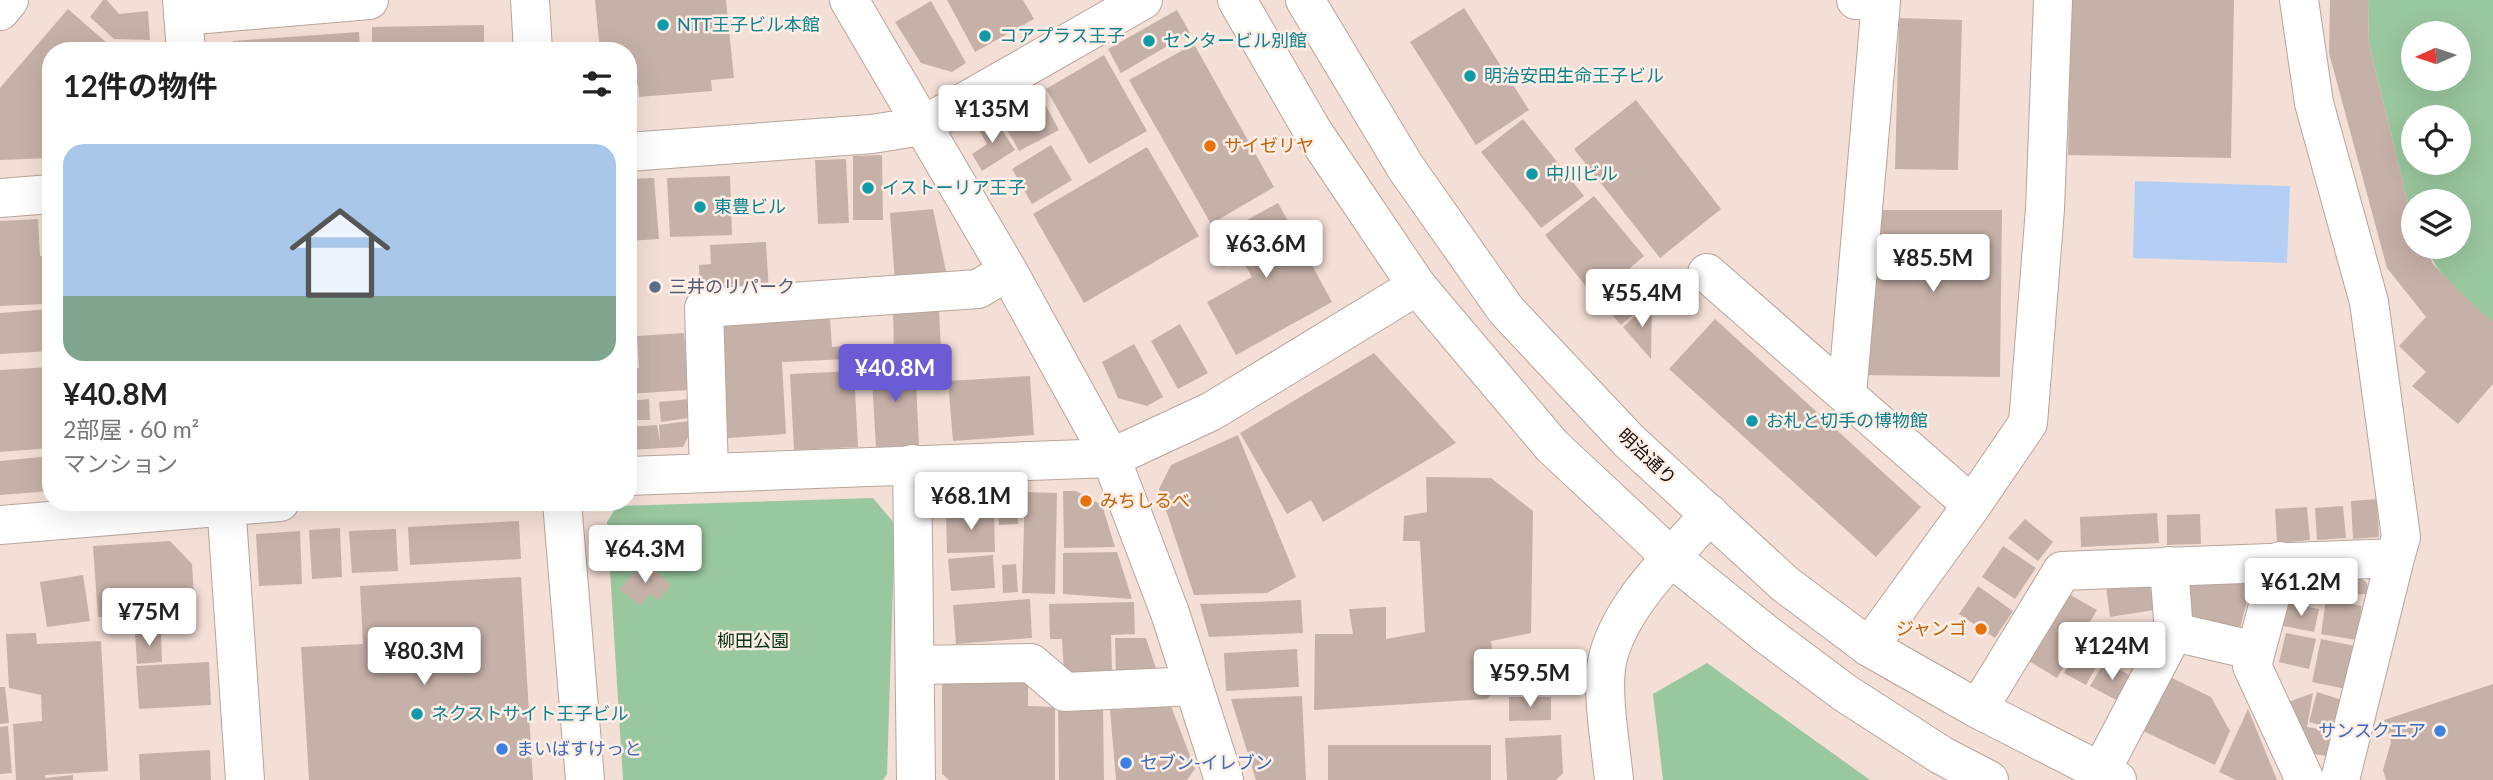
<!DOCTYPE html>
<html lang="ja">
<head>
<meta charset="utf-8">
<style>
  :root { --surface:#fff; --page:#f2f2f2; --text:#222; --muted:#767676; --accent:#6b5cd6 }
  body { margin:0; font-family:Lato,"Noto Sans JP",sans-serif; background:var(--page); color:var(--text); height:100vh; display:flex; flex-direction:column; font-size:26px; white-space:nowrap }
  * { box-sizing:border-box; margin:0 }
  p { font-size:23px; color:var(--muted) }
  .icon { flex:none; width:38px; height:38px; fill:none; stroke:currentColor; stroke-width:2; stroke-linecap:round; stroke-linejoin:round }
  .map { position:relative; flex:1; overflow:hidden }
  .details { position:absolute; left:42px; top:42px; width:595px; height:469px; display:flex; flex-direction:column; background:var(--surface); border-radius:28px; box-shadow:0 7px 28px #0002 }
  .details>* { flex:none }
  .needle { width:46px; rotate:267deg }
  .controls { position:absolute; left:2401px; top:21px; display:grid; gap:14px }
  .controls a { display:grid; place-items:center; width:70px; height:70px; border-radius:50%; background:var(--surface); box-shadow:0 7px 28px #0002; font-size:35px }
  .price { position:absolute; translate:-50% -60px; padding:0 16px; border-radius:7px; background:#fff; color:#222; font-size:23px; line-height:46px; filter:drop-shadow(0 2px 4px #0008) }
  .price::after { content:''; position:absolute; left:50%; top:42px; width:21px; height:16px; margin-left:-10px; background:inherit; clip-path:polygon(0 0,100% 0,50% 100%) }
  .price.current { background:var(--accent); color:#fff }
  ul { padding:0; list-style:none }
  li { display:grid; align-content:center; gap:14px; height:371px; padding:0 21px }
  li span { display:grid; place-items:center; height:217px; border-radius:21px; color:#555 }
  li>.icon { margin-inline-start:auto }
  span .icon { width:126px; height:126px; fill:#fffc; stroke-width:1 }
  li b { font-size:30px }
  h2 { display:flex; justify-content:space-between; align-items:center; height:84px; padding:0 21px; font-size:30px }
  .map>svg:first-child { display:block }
  .green { fill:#99c79f; fill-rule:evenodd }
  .water { fill:#b4cef5 }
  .building { fill:#c6b1a8 }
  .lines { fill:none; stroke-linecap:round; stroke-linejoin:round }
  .minor-casing { stroke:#b7a49b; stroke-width:40 }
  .major-casing { stroke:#b7a49b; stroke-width:40 }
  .minor { stroke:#fff; stroke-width:38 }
  .major { stroke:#fff; stroke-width:38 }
  .culture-dot { fill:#0f9aa8; stroke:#ffeee6; stroke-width:2.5 }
  .food-dot { fill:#e8710a; stroke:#ffeee6; stroke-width:2.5 }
  .service-dot { fill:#5c6f8a; stroke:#ffeee6; stroke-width:2.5 }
  .shop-dot { fill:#3f7fe0; stroke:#ffeee6; stroke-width:2.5 }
  .labels { text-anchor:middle; stroke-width:5; stroke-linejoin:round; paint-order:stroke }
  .culture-label { font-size:18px; fill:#0d838f; stroke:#ffeee6; text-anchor:start }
  .food-label { font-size:18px; fill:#c56008; stroke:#ffeee6; text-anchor:start }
  .service-label { font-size:18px; fill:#4e5e75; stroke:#ffeee6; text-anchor:start }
  .street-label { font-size:18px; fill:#120c09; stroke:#ffeee6 }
  .park-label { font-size:18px; fill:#003710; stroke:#ffeee6 }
  .shop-label { font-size:18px; fill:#366cbe; stroke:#ffeee6; text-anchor:start }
</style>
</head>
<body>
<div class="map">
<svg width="2493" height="780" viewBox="0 0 2493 780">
  <rect width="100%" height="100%" fill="#f4dfd6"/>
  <path class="green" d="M2368,0h125v322c-25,-22 -54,-44 -67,-75h33v-46h-46v16l-5,-14 -39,-159zM2413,33h46v46h-46zM2413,117h46v46h-46z
    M873,498l22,26 -8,250 -4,6h-260l-16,-258 10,-16z
    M1707,663l163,117h-207l-10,-86z"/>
  <path class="water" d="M2135,181l155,5 -3,77 -154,-5z"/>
  <path class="building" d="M103,0h4l12,14 29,-3 2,29 -36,-1 -24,-22z
    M595,0h131l8,78 -23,2 1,11 -73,6 -1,-12 -10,1v-35h-28z
    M947,0h76l11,19 -59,33z
    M2071,0h163l-3,158 -163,-3z
    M2330,0h38l1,44 39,159 5,14v30h13l7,17 30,31 30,27v62l-35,40 -46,-38 14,-14 -27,-26 27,-29 -39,-49 -58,-215z
    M931,1l35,62 -14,9 -31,-9 -26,-41z
    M1464,8l65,102 -53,35 -66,-103z
    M68,9l48,42h-65v107l-51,2v-72z
    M1177,10l13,23 -69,40 -13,-24z
    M1899,18l63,2 -4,150 -63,-1z
    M484,25v26h-112v-24z
    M359,32l1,19h-126l-1,-10z
    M1194,44l80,143 -63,37 -82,-144z
    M1104,55l43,76 -58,33 -43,-75z
    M1039,93l20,37 -40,21 -20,-36z
    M1636,100l85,109 -61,49 -86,-109z
    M994,118l21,32 -33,21 -10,-17 15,-10 -9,-16z
    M1523,119l61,77 -43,32 -60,-76z
    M1051,145l21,35 -40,24 -20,-35z
    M1147,147l52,89 -115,67 -51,-89z
    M882,155l1,65h-30v-64z
    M846,159l3,64 -31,1 -3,-64z
    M730,176l2,59 -62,2 -3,-59z
    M654,178l5,61 -31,2v-62z
    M1594,196l50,60 -14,12 10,12 -36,29 -59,-74z
    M1278,203l54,99 -96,53 -29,-53 45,-25 -11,-19 -17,9 -15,-26z
    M933,209l13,62 -10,9 -41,2 -5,-69z
    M1870,210h132l-2,167 -139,-2z
    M38,219l2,37 11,-3v28h-8l1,23 -44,2v-85z
    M766,242l3,51 -69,5 -1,-33 12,-1 -1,-19z
    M1653,274l-1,25 -31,26 -12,-14z
    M1652,301l-1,58 -28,-32z
    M51,309v42l-51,3v-41z
    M939,310l2,40 -47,2 -1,-40z
    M830,318l2,29 15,-1 1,13 -66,3 4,72 -58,4 -6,-114z
    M1715,319l206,188 -45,50 -207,-188z
    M1180,324l28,49 -30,16 -27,-48z
    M634,331l1,30 -7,1v-30z
    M684,333l4,57 -60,4v-25l11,-1 -2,-32z
    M1134,344l29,53 -16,9 -29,-8 -16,-36z
    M1374,353l82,90 -133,79 -12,-22 -24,14 -47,-81z
    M915,361l4,84 -43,3 -5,-85z
    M51,367v81l-51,4v-82z
    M854,371l4,76 -64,3 -4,-76z
    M1030,376l4,59 -81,6 -5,-60z
    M649,399l1,21h-22v-19z
    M689,399v19l-28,4 -2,-20z
    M688,421l1,14 -6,12 -55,3v-23l29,-2 3,17 -1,-17z
    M1238,435l58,142 -29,16 -73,2 -35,-106 12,-24z
    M51,456v35l-51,4v-34z
    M1426,477l65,1 42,33 -2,122 -40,8 6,45 -10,13 -173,11 1,-76h38l-4,-25 37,-2v32l39,-7 -5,-91h-17l1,-25 23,-4z
    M1063,491h13l26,14 13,42 -51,1z
    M1025,492l32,1 -2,101 -33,-1z
    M1016,498l2,26 -19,1 -1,-26z
    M2377,499l2,38 -26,2 -2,-38z
    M2343,506l3,32 -29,2 -2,-32z
    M2307,507l3,33 -33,3 -2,-34z
    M994,511l1,41 -48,1 -1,-40z
    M2157,513l2,30 -78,4 -1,-30z
    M2200,514l1,30 -34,1v-30z
    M2025,519l28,23 -15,19 -30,-23z
    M519,521l2,38 -111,6 -2,-38z
    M340,528l2,49 -30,2 -3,-49z
    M396,529l2,42 -46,2 -3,-42z
    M300,531l2,53 -43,2 -3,-52z
    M170,541l22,23 3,46 -97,7 -5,-71z
    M2003,546l33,22 -21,31 -33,-22z
    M1117,552l15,47 -69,-5v-41z
    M993,555l2,33 -44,3 -3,-32z
    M644,561l27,24 -13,15 -8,-6 -10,12 -20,-17z
    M1016,564l2,28 -15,1 -1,-28z
    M2295,570l27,6 -4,26 -27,-6z
    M2353,570l14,13v11l-37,1 -1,-24z
    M83,575l7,46 -43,6 -7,-45z
    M521,577l12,203h-224l-8,-133 62,-3 -3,-58z
    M2253,578l-13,50 -54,-13v-33z
    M2149,581l5,29 -44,7 -4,-30z
    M1978,586l35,25 -18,27 -36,-24z
    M2065,592l32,18 -40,68 -30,-18z
    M1030,599l2,39 -76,6 -3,-39z
    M2326,599l36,7 -6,34 -35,-6z
    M1301,600l2,33 -94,4 -9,-33z
    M1134,602l1,32 -24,1 1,37 -48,2 -2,-35h-12l-1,-35z
    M2288,603l31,6 -5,23 -31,-6z
    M161,632l1,30 -25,2 -2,-31z
    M36,633l1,11 64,-3 7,130 -63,4v3l28,-3v5h-57l-3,-56 29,-3 -1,-26 -32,-7 -3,-54z
    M2087,633l21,12 -22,40 -22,-12z
    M2286,633l30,6 -7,30 -30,-7z
    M1115,638h31l12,37 -42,1z
    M2321,639l34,7 -9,43 -34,-7z
    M1297,649l2,38 -73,4 -2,-38z
    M2105,661l29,17 -14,24 -30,-16z
    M209,662l2,43 -72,4 -3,-43z
    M2166,675l45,22 19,34 -15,34 -74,-35z
    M1028,680v26l27,1v73h-106l-7,-6v-93z
    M2493,684v96h-107l-3,-10 8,-28 -7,-22z
    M0,687h5l4,36 -9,1z
    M2317,692l25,8 -8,29 -25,-7z
    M2313,693l-6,34 24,4 -4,25 -25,-4 -17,-49z
    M1302,696l4,84h-50l-25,-81z
    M1509,697h42v23l-42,1z
    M1103,705l1,75h-45l-1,-74z
    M1171,706l24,63 -8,11h-71l-6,-70z
    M2248,709l29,71h-41l-17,-8z
    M8,726l4,47 -12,1v-47z
    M1561,735l2,38 -7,7h-49l-2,-42z
    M1328,745h163v35h-163z
    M210,750l1,30h-71l-1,-26z"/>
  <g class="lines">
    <defs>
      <path id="minor" d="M182,0l4,51
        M530,0l3,51
        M849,0l159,271 103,187 59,155 54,167
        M2299,0l15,103 55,199 32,235 -6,21
        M183,16l186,-16
        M628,152l244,-18 50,-8 221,-126
        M0,198l51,-4
        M1707,273l265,232
        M1847,395l34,-394 -25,-1
        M912,464l4,316
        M709,472l-5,-164 274,-19 30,-18
        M628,476l483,-18 101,-47 205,-125
        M226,502l19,278
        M562,502l23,278
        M0,525l280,-23
        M2280,561l-28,105 53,114
        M2169,566l5,66
        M1869,647l103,-142 56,-82 17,-214 8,-209
        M915,665l116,-2 34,29 129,-6
        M1978,709l84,-138 333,-13 -55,222
        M2101,771l73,-139 82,19
        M1614,780c-3,-32 -13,-88 -7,-118 11,-55 67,-107 103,-148"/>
      <path id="major" d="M1237,0l75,130 105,156 135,160 120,112 94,76 79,59 96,62 48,25
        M1305,0l101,168 100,142 123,131 156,143 84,63 109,62 139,71
        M0,11l9,-11"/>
    </defs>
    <use href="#minor" class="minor-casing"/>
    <use href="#major" class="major-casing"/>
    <use href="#minor" class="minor"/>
    <use href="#major" class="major"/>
  </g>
  <g class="culture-dot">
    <circle cx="663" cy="25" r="7"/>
    <circle cx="985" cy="36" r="7"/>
    <circle cx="1149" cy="41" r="7"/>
    <circle cx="1470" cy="76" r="7"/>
    <circle cx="1532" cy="174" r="7"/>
    <circle cx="868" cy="188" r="7"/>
    <circle cx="700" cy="207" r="7"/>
    <circle cx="1752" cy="421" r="7"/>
    <circle cx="417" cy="714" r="7"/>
  </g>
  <g class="food-dot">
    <circle cx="1210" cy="146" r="7"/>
    <circle cx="1086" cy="501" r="7"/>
    <circle cx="1981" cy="629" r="7"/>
  </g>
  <circle class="service-dot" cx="655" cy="287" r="7"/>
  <g class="shop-dot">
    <circle cx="2440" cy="731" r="7"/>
    <circle cx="502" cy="749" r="7"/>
    <circle cx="1126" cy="763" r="7"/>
  </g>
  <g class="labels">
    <g class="culture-label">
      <text x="677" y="31">NTT王子ビル本館</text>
      <text x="999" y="42">コアプラス王子</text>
      <text x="1163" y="47">センタービル別館</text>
      <text x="1484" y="82">明治安田生命王子ビル</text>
      <text x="1546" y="180">中川ビル</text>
      <text x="882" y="194">イストーリア王子</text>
      <text x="714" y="213">東豊ビル</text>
      <text x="1766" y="427">お札と切手の博物館</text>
      <text x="431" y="720">ネクストサイト王子ビル</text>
    </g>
    <g class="food-label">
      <text x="1224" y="152">サイゼリヤ</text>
      <text x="1100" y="507">みちしるべ</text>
      <text x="1967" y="635" text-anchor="end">ジャンゴ</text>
    </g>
    <g class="service-label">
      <text x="669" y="293">三井のリパーク</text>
    </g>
    <g class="street-label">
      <text transform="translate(1647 457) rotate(43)" y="6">明治通り</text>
    </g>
    <g class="park-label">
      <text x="753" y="647">柳田公園</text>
    </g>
    <g class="shop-label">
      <text x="2426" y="737" text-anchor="end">サンスクエア</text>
      <text x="516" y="755">まいばすけっと</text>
      <text x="1140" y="769">セブン-イレブン</text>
    </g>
  </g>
</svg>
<div class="controls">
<a><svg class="needle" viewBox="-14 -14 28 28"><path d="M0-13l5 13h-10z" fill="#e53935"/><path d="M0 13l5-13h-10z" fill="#767676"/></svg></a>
<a><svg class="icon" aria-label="locate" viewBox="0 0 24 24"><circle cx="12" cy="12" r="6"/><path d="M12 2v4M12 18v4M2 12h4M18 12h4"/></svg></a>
<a><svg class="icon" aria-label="layers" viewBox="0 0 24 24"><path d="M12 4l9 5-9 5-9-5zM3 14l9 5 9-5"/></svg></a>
</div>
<b class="price" style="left:992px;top:145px">¥135M</b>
<b class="price" style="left:1266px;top:280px">¥63.6M</b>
<b class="price" style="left:1933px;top:294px">¥85.5M</b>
<b class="price" style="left:1642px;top:329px">¥55.4M</b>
<b class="price current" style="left:895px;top:404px">¥40.8M</b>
<b class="price" style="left:971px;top:532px">¥68.1M</b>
<b class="price" style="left:645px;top:585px">¥64.3M</b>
<b class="price" style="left:2301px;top:618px">¥61.2M</b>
<b class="price" style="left:149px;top:648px">¥75M</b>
<b class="price" style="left:2112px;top:682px">¥124M</b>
<b class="price" style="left:424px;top:687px">¥80.3M</b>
<b class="price" style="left:1530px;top:709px">¥59.5M</b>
<section class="details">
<h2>12件の物件<svg class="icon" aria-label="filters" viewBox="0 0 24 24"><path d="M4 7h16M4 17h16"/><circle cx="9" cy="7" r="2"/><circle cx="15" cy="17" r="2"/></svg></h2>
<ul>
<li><span style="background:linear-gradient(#a9c7e8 70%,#7fa58c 0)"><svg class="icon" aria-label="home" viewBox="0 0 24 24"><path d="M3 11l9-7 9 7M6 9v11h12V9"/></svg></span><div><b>¥40.8M</b><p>2部屋 · 60 m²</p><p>マンション</p></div></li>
</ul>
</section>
</div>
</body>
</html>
